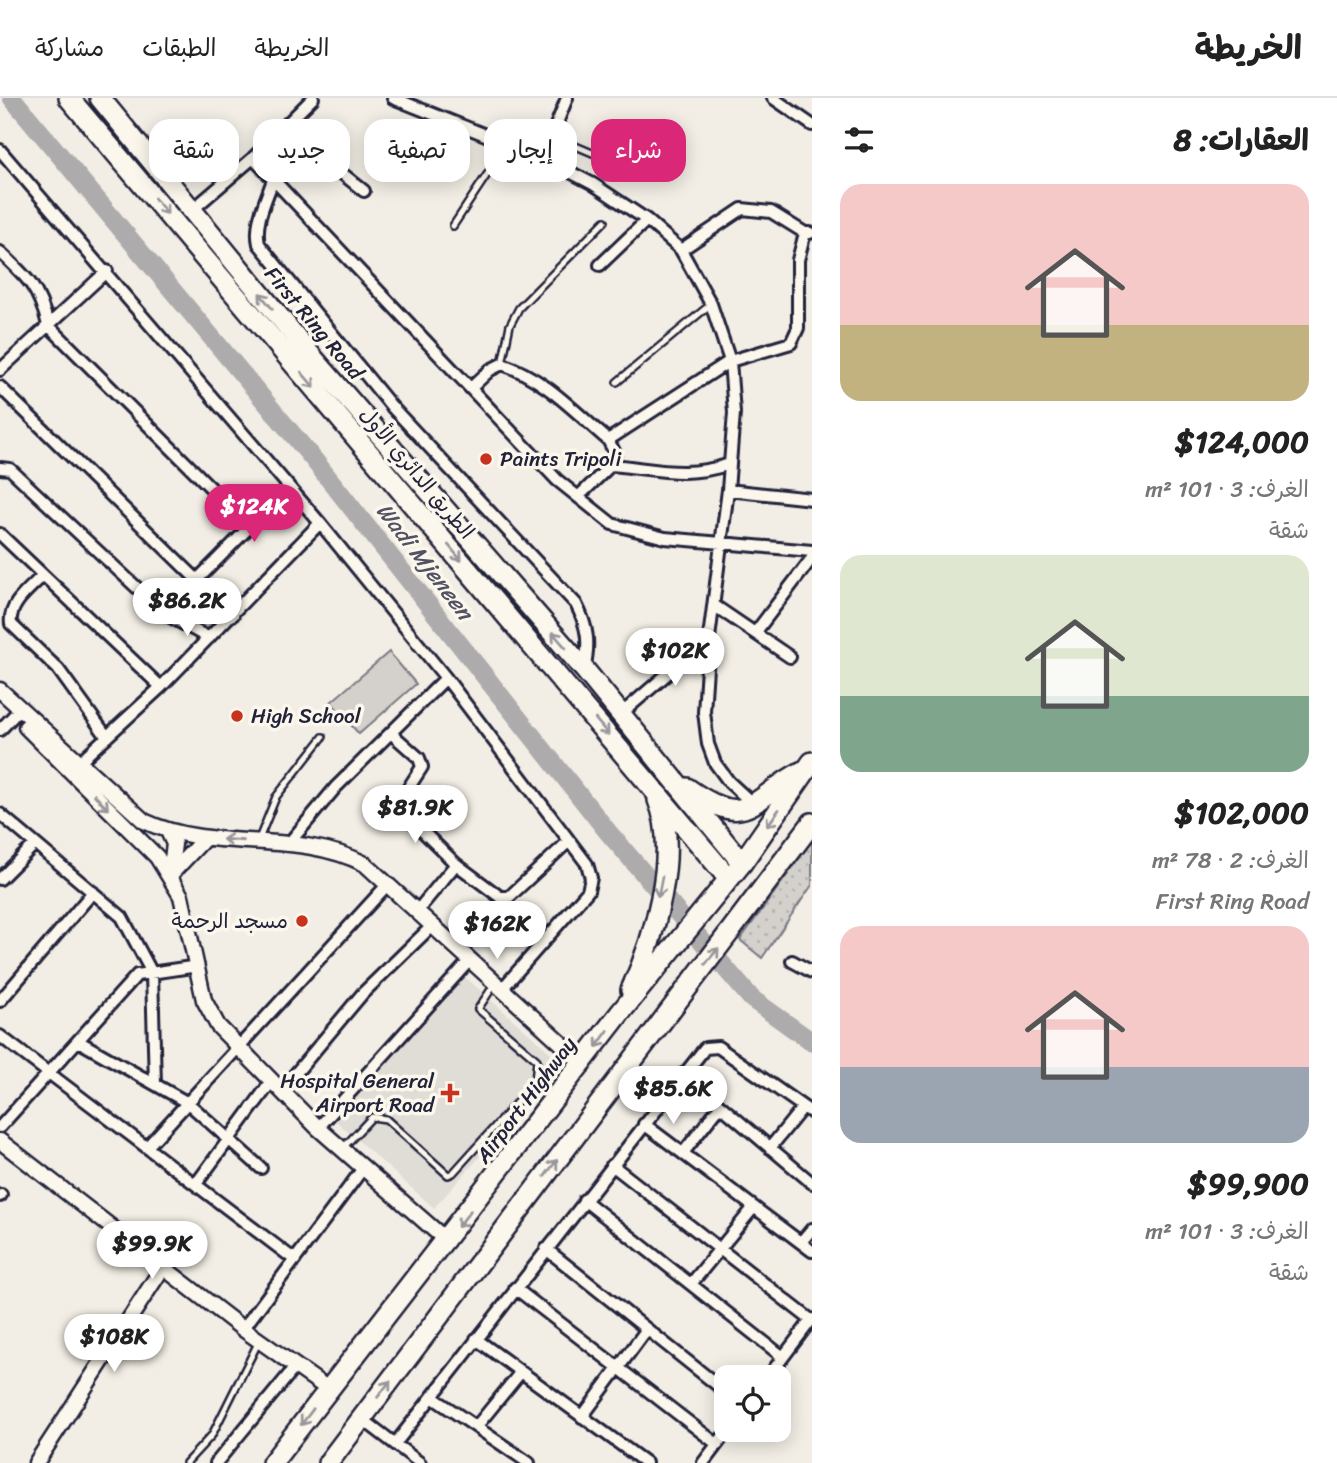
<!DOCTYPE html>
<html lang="ar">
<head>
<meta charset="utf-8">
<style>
  :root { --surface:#fff; --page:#f6f6f6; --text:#222; --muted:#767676; --line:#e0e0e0; --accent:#db2777 }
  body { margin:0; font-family:Sriracha,"Playpen Sans Arabic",sans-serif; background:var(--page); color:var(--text); direction:rtl; height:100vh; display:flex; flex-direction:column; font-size:26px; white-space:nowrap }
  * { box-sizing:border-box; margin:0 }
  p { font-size:23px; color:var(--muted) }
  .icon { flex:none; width:38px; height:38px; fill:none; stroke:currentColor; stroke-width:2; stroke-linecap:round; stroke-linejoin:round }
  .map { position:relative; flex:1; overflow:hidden; direction:ltr }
  .sheet { display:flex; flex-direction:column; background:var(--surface); width:525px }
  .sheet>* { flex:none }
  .banner { position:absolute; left:21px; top:21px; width:665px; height:63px; direction:rtl; display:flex; gap:14px }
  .tools { position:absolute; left:714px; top:1267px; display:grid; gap:14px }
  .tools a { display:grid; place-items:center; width:77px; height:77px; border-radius:14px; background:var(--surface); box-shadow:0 4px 18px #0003; font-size:35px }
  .price { position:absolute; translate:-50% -60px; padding:0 16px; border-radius:24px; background:#fff; color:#222; font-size:23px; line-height:46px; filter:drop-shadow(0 2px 4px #0008) }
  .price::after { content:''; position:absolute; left:50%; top:42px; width:21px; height:16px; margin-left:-10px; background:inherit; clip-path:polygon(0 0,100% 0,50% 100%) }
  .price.selected { background:var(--accent); color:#fff }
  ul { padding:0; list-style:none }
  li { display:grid; align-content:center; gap:14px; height:371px; padding:0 28px }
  li span { display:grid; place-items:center; height:217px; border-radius:21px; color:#555 }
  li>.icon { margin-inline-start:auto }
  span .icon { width:126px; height:126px; fill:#fffc; stroke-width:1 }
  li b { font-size:30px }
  h2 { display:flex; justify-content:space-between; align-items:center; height:84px; padding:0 28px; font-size:30px }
  .tag { padding:0 24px; border-radius:21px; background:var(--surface); box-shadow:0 4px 18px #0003; font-size:24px; line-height:63px }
  .tag.selected { background:var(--accent); color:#fff }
  header { display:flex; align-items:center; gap:42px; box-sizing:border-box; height:98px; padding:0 35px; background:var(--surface); border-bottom:2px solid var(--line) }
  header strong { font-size:33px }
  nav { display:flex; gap:38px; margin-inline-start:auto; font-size:24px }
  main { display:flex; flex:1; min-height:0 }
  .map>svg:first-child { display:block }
  .built { fill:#e0dcd6 }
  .grass { fill:url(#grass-dots); stroke:#7b7a84; stroke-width:2 }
  .pitch { fill:#d4d1cc; stroke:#7b7a84; stroke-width:2 }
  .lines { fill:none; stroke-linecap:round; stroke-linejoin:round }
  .river { stroke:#aeabad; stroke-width:19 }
  .lane-casing { stroke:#22223b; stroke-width:10 }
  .street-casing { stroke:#22223b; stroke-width:16 }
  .secondary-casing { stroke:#22223b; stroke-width:19 }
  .highway-casing { stroke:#22223b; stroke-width:24 }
  .lane { stroke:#fbf7ec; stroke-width:5 }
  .street { stroke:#fbf7ec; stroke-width:10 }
  .secondary { stroke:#fbf7ec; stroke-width:14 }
  .highway { stroke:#fbf7ec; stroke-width:19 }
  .oneway { stroke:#99979c }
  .poi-dot { fill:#c8321e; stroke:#fbf7ec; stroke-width:2.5 }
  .labels { text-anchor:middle; stroke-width:7; stroke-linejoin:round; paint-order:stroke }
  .street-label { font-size:21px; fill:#22223b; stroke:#fbf7ec }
  .poi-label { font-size:21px; fill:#22223b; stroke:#fbf7ec; text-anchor:start }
  .water-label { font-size:23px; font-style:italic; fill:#535263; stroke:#fbf7ec }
</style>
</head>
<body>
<header>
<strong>الخريطة</strong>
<nav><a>الخريطة</a><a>الطبقات</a><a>مشاركة</a></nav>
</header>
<main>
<section class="sheet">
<h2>العقارات: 8<svg class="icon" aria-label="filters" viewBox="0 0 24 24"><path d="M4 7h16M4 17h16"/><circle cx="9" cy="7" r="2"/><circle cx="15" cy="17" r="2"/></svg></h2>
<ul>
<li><span style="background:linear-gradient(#f6c9c9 65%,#c2b280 0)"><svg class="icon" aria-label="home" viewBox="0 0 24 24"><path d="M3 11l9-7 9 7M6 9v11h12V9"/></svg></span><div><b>$124,000</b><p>الغرف: 3 · 101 m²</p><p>شقة</p></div></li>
<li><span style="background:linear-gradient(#dfe7d0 65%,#7fa58c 0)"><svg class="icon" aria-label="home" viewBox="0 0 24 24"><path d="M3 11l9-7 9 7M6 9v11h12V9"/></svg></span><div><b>$102,000</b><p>الغرف: 2 · 78 m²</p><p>First Ring Road</p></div></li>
<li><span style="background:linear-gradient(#f6c9c9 65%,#9aa5b1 0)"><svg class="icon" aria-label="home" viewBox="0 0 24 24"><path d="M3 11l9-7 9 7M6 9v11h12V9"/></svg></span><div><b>$99,900</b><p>الغرف: 3 · 101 m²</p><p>شقة</p></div></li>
</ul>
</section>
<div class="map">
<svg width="812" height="1365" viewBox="0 0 812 1365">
  <defs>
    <pattern id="grass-dots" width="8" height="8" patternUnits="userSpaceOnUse" patternTransform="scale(1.75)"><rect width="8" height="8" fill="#d4d1cc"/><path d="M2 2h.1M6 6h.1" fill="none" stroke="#b6b3b0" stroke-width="1.8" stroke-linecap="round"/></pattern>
  </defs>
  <rect width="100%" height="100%" fill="#f2eee5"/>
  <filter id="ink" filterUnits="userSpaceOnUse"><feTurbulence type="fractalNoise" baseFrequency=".0143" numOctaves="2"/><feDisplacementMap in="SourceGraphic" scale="14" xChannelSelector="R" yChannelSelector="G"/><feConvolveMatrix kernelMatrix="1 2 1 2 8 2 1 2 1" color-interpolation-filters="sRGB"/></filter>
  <g filter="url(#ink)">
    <path class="built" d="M465,879l98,87 -129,144 -98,-87z"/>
    <path class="grass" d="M812,743v44l-50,73 -22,-18z"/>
    <path class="pitch" d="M389,554l27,32 -57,50 -28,-32z"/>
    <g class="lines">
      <path class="river" d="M12,0l302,362 294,372 144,167 60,43"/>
      <defs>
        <path id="lane" d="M552,38l76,32
          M453,128l55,-83
          M502,266l8,-39 9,-17 86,-87
          M617,284l94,-78
          M259,741l17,-42 47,-60
          M342,1051l30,-32 14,2 62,56 5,-2 82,-91 2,-22 -59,-51 16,-24
          M186,1365l26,-28 47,-94"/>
        <path id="street" d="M393,0l150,60 50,26 54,36 34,30 30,54 19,57 4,52 -6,77 -19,148 -5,74 4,32 7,19 14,19 25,23
          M773,0l39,27
          M285,30l79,63
          M0,52l320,373 126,155 141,186 4,14 -3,13 -86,98
          M253,60l304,322 55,44 53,14 147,13
          M543,60l24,-60
          M273,82c-7,20 -19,43 -14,64l133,163 184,197c12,23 14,40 8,65
          M191,113l62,-53 60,-60
          M681,152l61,-41 29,3 34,21h5
          M0,154c28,26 39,36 48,73l202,202
          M600,167l47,-45
          M0,272l107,-99
          M0,289l233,228
          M471,290l19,-18 12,-6c42,14 72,47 106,76l7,13 -4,12 -33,32
          M608,342l122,-79 61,-18 7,-15v-68l7,-27
          M611,367c46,4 74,14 119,-1
          M0,370l10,1 155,145 44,24
          M728,392l84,9
          M0,436l161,153
          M43,477c-13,14 -35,29 -32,49l47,45 49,68
          M197,482l92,-93
          M715,508l75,51
          M755,535l57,-75
          M621,616l88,-76
          M0,632l20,-21
          M392,636l27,24 3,9 -22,34 1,9 55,54 44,33h9l60,-56
          M76,667l85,-78 159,-164
          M0,716l122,103 30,56 3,111
          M290,744l46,-55 110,-109
          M0,781l35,-35
          M418,812l38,-46
          M792,863l20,11
          M0,903l93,-109
          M0,938l295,224
          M78,943l110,62 73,65
          M683,976l129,109
          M281,993l82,-98 70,-68
          M644,1026l168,127
          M0,1029l137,-152 61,-9
          M318,1030l152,-168
          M147,1049l241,-263
          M770,1050l33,-41
          M683,1055l37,-47
          M612,1067l199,155
          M196,1086l75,-102
          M0,1098l1,-1
          M584,1102l199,157
          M801,1144l11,-13
          M546,1151l180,143
          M691,1186l63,-77
          M515,1190l202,156
          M243,1231l121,-162
          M476,1241l170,124
          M768,1279l44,-58
          M432,1299l97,66
          M582,1319l65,-88
          M361,1320l59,45
          M476,1329l44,-54
          M395,1346l310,-396 13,-1 94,66
          M216,1365l80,-97
          M703,1365l25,-33"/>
        <path id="secondary" d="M0,592l144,131c70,33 151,7 221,43l219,200
          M26,629l131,130 24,39 23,104 14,26 100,102 129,113
          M168,733l6,13 -4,30
          M170,777l35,-37
          M0,1043l243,188 85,60
          M36,1365l127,-196"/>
        <path id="highway" d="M69,0l660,781
          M100,0l213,260 271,311 158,194
          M687,690c62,44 62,11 116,-17
          M631,892c23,-51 49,-137 27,-190
          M272,1365l348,-450 122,-150 70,-101
          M328,1365l484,-640"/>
      </defs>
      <use href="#lane" class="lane-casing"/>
      <use href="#street" class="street-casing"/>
      <use href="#secondary" class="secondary-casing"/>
      <use href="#highway" class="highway-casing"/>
      <use href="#lane" class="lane"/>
      <use href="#street" class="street"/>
      <use href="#secondary" class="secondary"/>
      <use href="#highway" class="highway"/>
    </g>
    <defs><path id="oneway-shaft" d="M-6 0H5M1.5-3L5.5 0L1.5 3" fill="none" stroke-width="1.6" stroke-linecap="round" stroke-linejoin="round" transform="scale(1.75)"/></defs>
    <g class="oneway">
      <use href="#oneway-shaft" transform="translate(161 108) rotate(50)"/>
      <use href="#oneway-shaft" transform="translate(266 203) rotate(-130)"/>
      <use href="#oneway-shaft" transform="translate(308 282) rotate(50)"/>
      <use href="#oneway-shaft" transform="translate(455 455) rotate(50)"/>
      <use href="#oneway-shaft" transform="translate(559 542) rotate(-131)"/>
      <use href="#oneway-shaft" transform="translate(602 629) rotate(50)"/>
      <use href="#oneway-shaft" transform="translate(101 704) rotate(47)"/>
      <use href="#oneway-shaft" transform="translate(773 720) rotate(125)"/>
      <use href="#oneway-shaft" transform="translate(233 742) rotate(-176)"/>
      <use href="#oneway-shaft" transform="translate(660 789) rotate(101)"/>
      <use href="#oneway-shaft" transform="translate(712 858) rotate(-51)"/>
      <use href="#oneway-shaft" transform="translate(602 941) rotate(126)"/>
      <use href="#oneway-shaft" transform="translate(551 1070) rotate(-53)"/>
      <use href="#oneway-shaft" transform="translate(464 1121) rotate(128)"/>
      <use href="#oneway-shaft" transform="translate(384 1291) rotate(-52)"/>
      <use href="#oneway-shaft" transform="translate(307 1319) rotate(127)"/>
    </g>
  </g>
  <g class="poi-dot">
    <circle cx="486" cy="361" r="7"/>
    <circle cx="237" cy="618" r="7"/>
    <circle cx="302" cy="823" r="7"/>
    <path d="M446.5 984.5h7v7h7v7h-7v7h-7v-7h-7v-7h7z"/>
  </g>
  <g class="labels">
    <g class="street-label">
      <text transform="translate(314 225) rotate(50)" y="7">First Ring Road</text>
      <text transform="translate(417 375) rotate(50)" y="7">الطريق الدائري الأول</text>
      <text transform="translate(526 1002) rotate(-53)" y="7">Airport Highway</text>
    </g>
    <g class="poi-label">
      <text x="500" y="368">Paints Tripoli</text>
      <text x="251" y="625">High School</text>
      <text x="288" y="830" text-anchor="end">مسجد الرحمة</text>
      <text x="434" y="990" text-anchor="end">Hospital General<tspan x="434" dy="24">Airport Road</tspan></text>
    </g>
    <g class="water-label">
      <text transform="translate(425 463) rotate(52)" y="8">Wadi Mjeneen</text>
    </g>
  </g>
</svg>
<div class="tools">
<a><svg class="icon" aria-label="locate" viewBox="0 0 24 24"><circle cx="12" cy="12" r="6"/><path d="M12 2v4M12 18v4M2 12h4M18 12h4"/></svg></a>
</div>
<b class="price selected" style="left:254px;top:446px">$124K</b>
<b class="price" style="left:187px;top:540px">$86.2K</b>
<b class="price" style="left:675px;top:590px">$102K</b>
<b class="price" style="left:415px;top:747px">$81.9K</b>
<b class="price" style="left:497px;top:863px">$162K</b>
<b class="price" style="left:673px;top:1028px">$85.6K</b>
<b class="price" style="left:152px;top:1183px">$99.9K</b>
<b class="price" style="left:114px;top:1276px">$108K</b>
<div class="banner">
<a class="tag selected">شراء</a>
<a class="tag">إيجار</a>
<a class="tag">تصفية</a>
<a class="tag">جديد</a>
<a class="tag">شقة</a>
</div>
</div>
</main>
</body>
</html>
